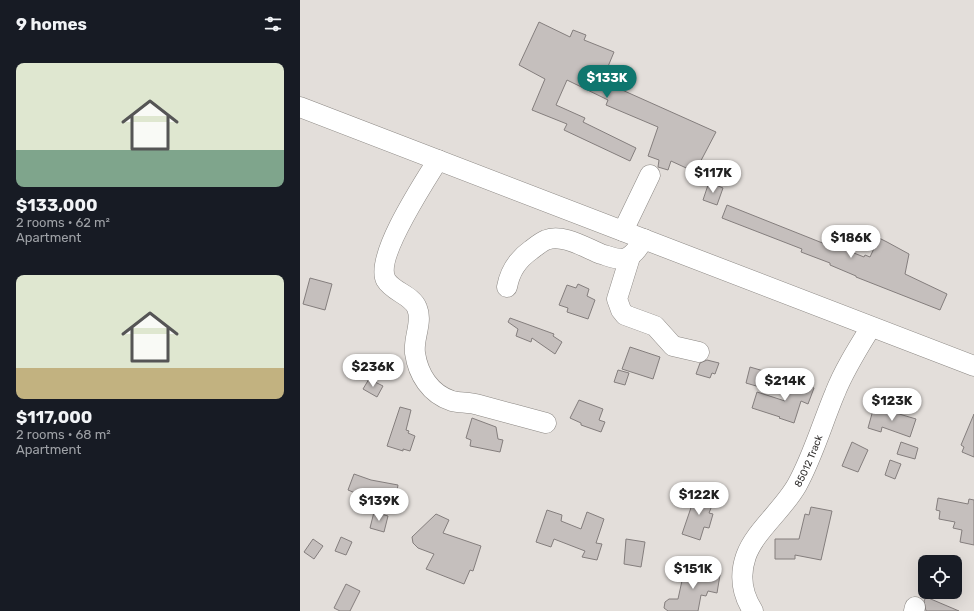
<!DOCTYPE html>
<html lang="en">
<head>
<meta charset="utf-8">
<style>
  :root { --surface:#171b24; --page:#242831; --text:#f1f3f6; --muted:#9ea1a6; --accent:#0f766e }
  body { margin:0; font-family:Rubik,sans-serif; background:var(--page); color:var(--text); height:100vh; display:flex; flex-direction:column; font-size:15px; white-space:nowrap }
  * { box-sizing:border-box; margin:0 }
  p { font-size:13px; color:var(--muted) }
  .icon { flex:none; width:22px; height:22px; fill:none; stroke:currentColor; stroke-width:2; stroke-linecap:round; stroke-linejoin:round }
  .map { position:relative; flex:1; overflow:hidden }
  .details { display:flex; flex-direction:column; background:var(--surface); width:300px }
  .details>* { flex:none }
  .fabs { position:absolute; left:618px; top:555px; display:grid; gap:8px }
  .fabs a { display:grid; place-items:center; width:44px; height:44px; border-radius:8px; background:var(--surface); box-shadow:0 4px 16px #0002; font-size:20px }
  .price { position:absolute; translate:-50% -34px; padding:0 9px; border-radius:14px; background:#fff; color:#222; font-size:13px; line-height:26px; filter:drop-shadow(0 1px 2px #0008) }
  .price::after { content:''; position:absolute; left:50%; top:24px; width:12px; height:9px; margin-left:-6px; background:inherit; clip-path:polygon(0 0,100% 0,50% 100%) }
  .price.active { background:var(--accent); color:#fff }
  ul { padding:0; list-style:none }
  li { display:grid; align-content:center; gap:8px; height:212px; padding:0 16px }
  li span { display:grid; place-items:center; height:124px; border-radius:8px; color:#555 }
  li>.icon { margin-inline-start:auto }
  span .icon { width:72px; height:72px; fill:#fffc; stroke-width:1 }
  li b { font-size:17px }
  h2 { display:flex; justify-content:space-between; align-items:center; height:48px; padding:0 16px; font-size:17px }
  main { display:flex; flex:1; min-height:0 }
  .map>svg:first-child { display:block }
  .building { fill:#c5bfbd; stroke:#847e7d }
  .lines { fill:none; stroke-linecap:round; stroke-linejoin:round }
  .minor-casing { stroke:#8b8783; stroke-width:21 }
  .minor { stroke:#fff; stroke-width:20 }
  .labels { text-anchor:middle; stroke-width:3; stroke-linejoin:round; paint-order:stroke }
  .street-label { font-size:10px; fill:#333130; stroke:#e3deda }
</style>
</head>
<body>
<main>
<section class="details">
<h2>9 homes<svg class="icon" aria-label="filters" viewBox="0 0 24 24"><path d="M4 7h16M4 17h16"/><circle cx="9" cy="7" r="2"/><circle cx="15" cy="17" r="2"/></svg></h2>
<ul>
<li><span style="background:linear-gradient(#dfe7d0 70%,#7fa58c 0)"><svg class="icon" aria-label="home" viewBox="0 0 24 24"><path d="M3 11l9-7 9 7M6 9v11h12V9"/></svg></span><div><b>$133,000</b><p>2 rooms · 62 m²</p><p>Apartment</p></div></li>
<li><span style="background:linear-gradient(#dfe7d0 75%,#c2b280 0)"><svg class="icon" aria-label="home" viewBox="0 0 24 24"><path d="M3 11l9-7 9 7M6 9v11h12V9"/></svg></span><div><b>$117,000</b><p>2 rooms · 68 m²</p><p>Apartment</p></div></li>
</ul>
</section>
<div class="map">
<svg width="674" height="611" viewBox="0 0 674 611">
  <rect width="100%" height="100%" fill="#e3deda"/>
  <path class="building" d="M239,22l31,15 3,-7 13,5 -2,5 30,12 -12,29 114,51 -21,40 -24,-11 -3,9 -10,-3 1,-7 -11,-4 10,-29 -52,-22 2,-5 -41,-20 -11,25 29,13 -2,4 53,26 -6,13 -66,-31 3,-6 -35,-14 13,-31 -26,-14z
    M409,182l14,6 -6,17 -14,-5z
    M427,205l103,41 1,-2 33,13 1,-2 5,2 9,-19 8,4 22,12 -4,20 42,20 -7,16 -84,-33v-1l-26,-11v-2l-29,-11 1,-3 -80,-31z
    M10,278l22,6 -7,26 -22,-6z
    M278,284l11,5 -2,7 8,4 -7,19 -21,-7 1,-4 -9,-3 8,-20 9,3z
    M210,318l44,16 -1,2 9,6 -7,12 -23,-16 -1,4 -15,-6 2,-7 -10,-7z
    M330,347l30,10 -7,22 -31,-10z
    M407,360l12,3 -4,11 -3,-1 -2,5 -14,-4 4,-11z
    M450,367l17,5 -4,16 -17,-5z
    M318,370l11,3 -4,12 -11,-3z
    M69,379l14,7 -6,11 -14,-8z
    M493,380l21,8 -6,16 -7,-3 -7,22 -15,-5 1,-1 -28,-9 5,-16 28,9z
    M279,400l24,9 -4,11 6,2 -4,10 -20,-7v-2l-11,-5z
    M100,407l11,3 -5,20 3,1 -1,2 7,3 -5,15 -7,-2v2l-16,-5z
    M579,408l37,11 -6,18 -28,-10 -1,5 -13,-4 5,-18 5,1z
    M674,414v43l-12,-5 2,-5 -3,-2z
    M172,418l24,9 2,12 5,1 -3,12 -30,-6 1,-6 -5,-2z
    M552,442l16,8 -10,22 -16,-6z
    M601,442l17,6 -3,11 -18,-5z
    M590,460l11,4 -6,15 -10,-4z
    M54,474l17,6 27,5 -2,11 -6,-1 -8,14 -22,-14 -12,-5z
    M397,490l13,4 -2,8 5,1 -4,10 4,1 -4,14 -5,-1 -4,13 -18,-6z
    M638,498l30,6 1,-5 5,1v45l-14,-3 2,-12 -9,-2 2,-6 -16,-3 1,-8 -4,-1z
    M511,507l21,4 -11,49 -26,-5v4h-20v-20h24l6,-25 4,1z
    M247,510l15,5 -1,6 20,8 6,-17 17,7 -8,24 6,1 -5,16 -15,-3 3,-6 -31,-12 -3,8 -15,-5z
    M74,512l14,4 -4,16 -14,-4z
    M136,514l13,6 -6,13 38,13 -8,25 -3,-1 -6,14 -38,-15 8,-15 -16,-6 -5,-5 -1,-6z
    M41,537l11,5 -6,13 -11,-4z
    M13,539l10,7 -9,13 -10,-7z
    M326,539l19,3 -4,25 -17,-3z
    M385,567l35,8 -3,18 -9,-2 -2,5 -5,-1 -3,16h-30l-4,-3 1,-6 4,-3h9z
    M46,584l14,7 -10,20h-10l-6,-3z
    M626,597l33,14h-33l-2,-10z"/>
  <g class="lines">
    <defs>
      <g id="minor">
        <path d="M0,107l674,259"/>
        <path d="M138,160c-13,21 -64,98 -52,120 7,12 26,15 31,28 6,14 -4,30 -2,45 3,21 15,41 37,48 8,2 18,1 27,4 22,6 45,12 67,18"/>
        <path d="M323,231l27,-56"/>
        <path d="M330,257l-13,42 4,11 4,5 30,11 18,20 26,6"/>
        <path d="M207,287c3,-16 10,-27 24,-37 4,-3 10,-8 15,-10 16,-7 40,8 55,14 7,2 14,5 21,5 10,-1 17,-12 22,-20"/>
        <path id="s1" d="M453,611c-11,-17 -14,-35 -7,-55 9,-25 37,-46 51,-71 16,-29 25,-61 38,-92 9,-23 23,-45 36,-66"/>
        <path d="M614,611l1,-4"/>
      </g>
    </defs>
    <use href="#minor" class="minor-casing"/>
    <use href="#minor" class="minor"/>
  </g>
  <g class="labels">
    <g class="street-label">
      <text dy="4" stroke="none"><textPath href="#s1" startOffset="172">85012 Track</textPath></text>
    </g>
  </g>
</svg>
<div class="fabs">
<a><svg class="icon" aria-label="locate" viewBox="0 0 24 24"><circle cx="12" cy="12" r="6"/><path d="M12 2v4M12 18v4M2 12h4M18 12h4"/></svg></a>
</div>
<b class="price active" style="left:307px;top:99px">$133K</b>
<b class="price" style="left:413px;top:194px">$117K</b>
<b class="price" style="left:551px;top:259px">$186K</b>
<b class="price" style="left:73px;top:388px">$236K</b>
<b class="price" style="left:485px;top:402px">$214K</b>
<b class="price" style="left:592px;top:422px">$123K</b>
<b class="price" style="left:399px;top:516px">$122K</b>
<b class="price" style="left:79px;top:522px">$139K</b>
<b class="price" style="left:393px;top:590px">$151K</b>
</div>
</main>
</body>
</html>
